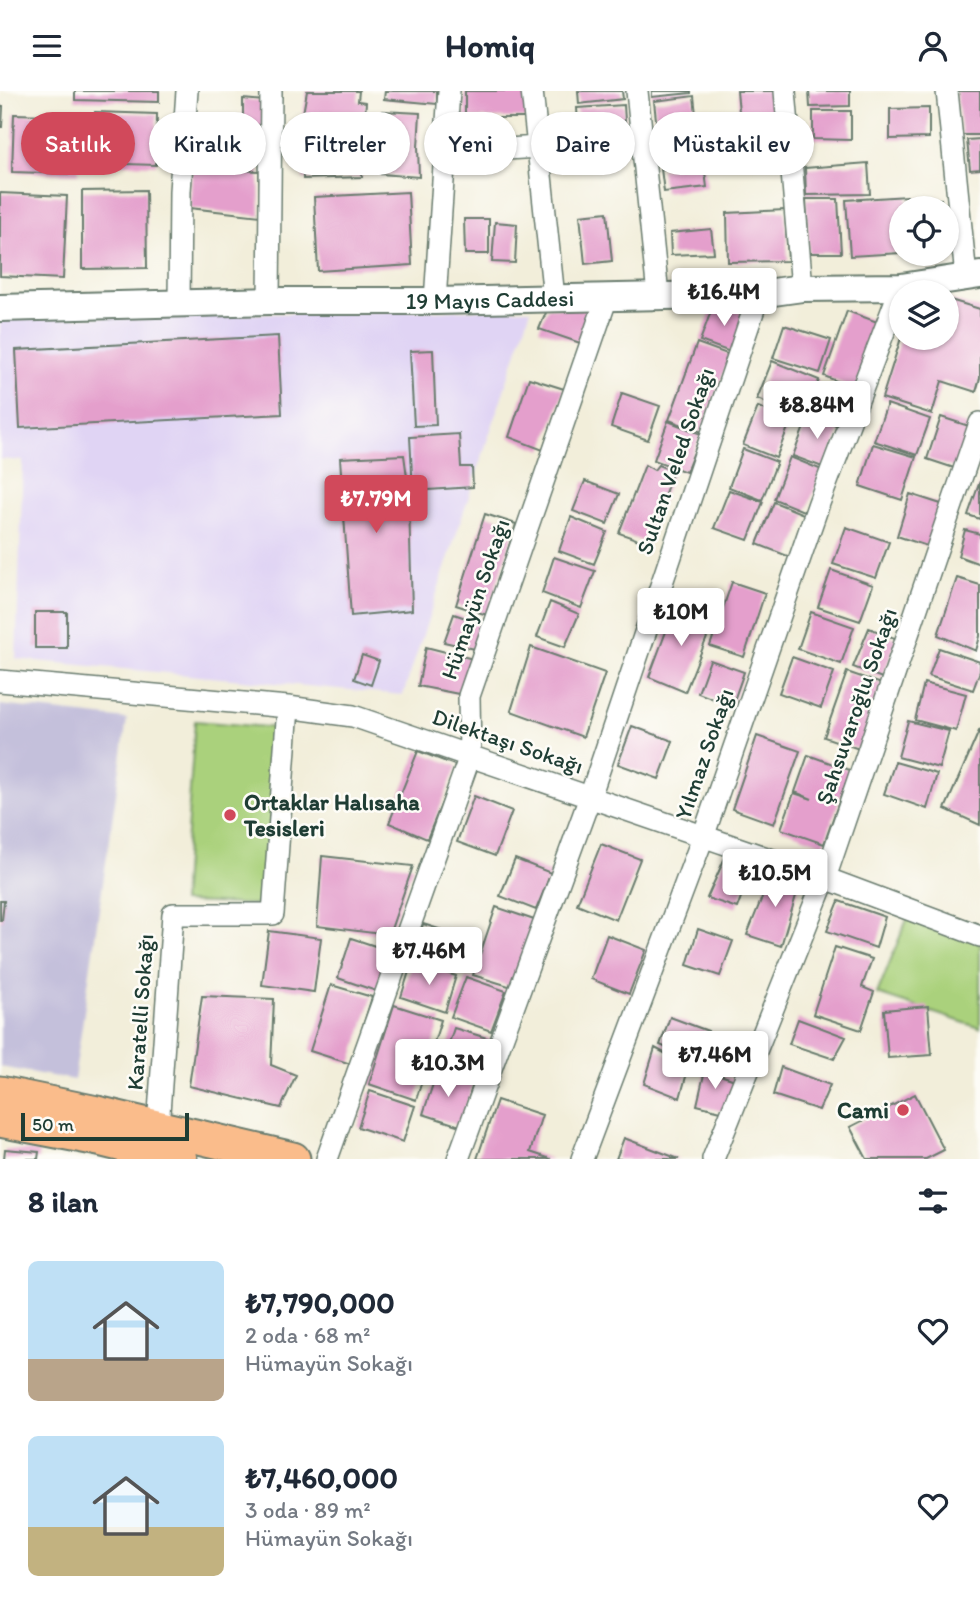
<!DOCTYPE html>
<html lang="tr">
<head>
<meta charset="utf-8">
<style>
  :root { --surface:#fff; --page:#f2f2f3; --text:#1f2937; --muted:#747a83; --accent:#d1495b }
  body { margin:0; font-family:Itim,sans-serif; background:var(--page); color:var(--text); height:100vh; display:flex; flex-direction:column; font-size:26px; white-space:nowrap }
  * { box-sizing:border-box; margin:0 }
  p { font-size:23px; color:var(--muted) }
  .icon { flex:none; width:38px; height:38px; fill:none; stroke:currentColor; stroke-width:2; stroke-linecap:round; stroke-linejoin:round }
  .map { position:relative; height:1068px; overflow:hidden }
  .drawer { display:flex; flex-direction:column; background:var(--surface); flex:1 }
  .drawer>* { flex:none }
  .top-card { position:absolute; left:21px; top:21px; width:938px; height:63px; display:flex; gap:14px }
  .fabs { position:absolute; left:889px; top:105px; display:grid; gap:14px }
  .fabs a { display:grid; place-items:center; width:70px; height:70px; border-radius:50%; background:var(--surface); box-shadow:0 2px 5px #0004; font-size:35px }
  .scale { position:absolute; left:21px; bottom:18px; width:168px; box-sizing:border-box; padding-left:7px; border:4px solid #1f3d34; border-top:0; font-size:19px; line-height:24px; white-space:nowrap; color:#1f3d34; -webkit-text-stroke:5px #fdfcf7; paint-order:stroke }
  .price { position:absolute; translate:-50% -60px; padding:0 16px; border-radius:7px; background:#fff; color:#222; font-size:23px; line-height:46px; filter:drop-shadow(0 2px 4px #0008) }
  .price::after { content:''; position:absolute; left:50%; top:42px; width:21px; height:16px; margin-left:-10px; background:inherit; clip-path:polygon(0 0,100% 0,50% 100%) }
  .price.current { background:var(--accent); color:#fff }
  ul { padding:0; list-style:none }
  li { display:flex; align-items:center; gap:21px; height:175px; padding:0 28px }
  li span { display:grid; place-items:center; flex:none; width:196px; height:140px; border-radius:10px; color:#555 }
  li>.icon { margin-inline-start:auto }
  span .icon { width:84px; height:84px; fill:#fffc; stroke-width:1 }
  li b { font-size:30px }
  h2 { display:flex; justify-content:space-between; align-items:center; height:84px; padding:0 28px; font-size:30px }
  .pill { padding:0 24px; border-radius:32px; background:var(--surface); box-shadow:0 2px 5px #0004; font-size:24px; line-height:63px }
  .pill.current { background:var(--accent); color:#fff }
  header { display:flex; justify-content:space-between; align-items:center; height:91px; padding:0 28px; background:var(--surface); font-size:32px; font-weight:800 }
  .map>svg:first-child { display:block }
  .built { fill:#e0d4f4 }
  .industrial { fill:#c4c0db }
  .green { fill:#aad17b; stroke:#648758; stroke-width:2 }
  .building { fill:#e49fcc }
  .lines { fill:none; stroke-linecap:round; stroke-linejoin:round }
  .minor-casing { stroke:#697b6e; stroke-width:24 }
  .tertiary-casing { stroke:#697b6e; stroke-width:30 }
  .primary-casing { stroke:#697b6e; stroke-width:37 }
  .minor { stroke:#fff; stroke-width:21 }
  .tertiary { stroke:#fff; stroke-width:26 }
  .primary { stroke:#fabc8b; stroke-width:33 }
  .poi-dot { fill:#d1495b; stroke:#fdfcf7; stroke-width:2.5 }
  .labels { text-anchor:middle; stroke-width:5; stroke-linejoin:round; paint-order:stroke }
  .street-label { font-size:23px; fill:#1f3d34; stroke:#fdfcf7 }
  .poi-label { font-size:23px; font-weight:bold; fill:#1f3d34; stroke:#fdfcf7; text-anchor:start }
</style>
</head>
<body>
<header><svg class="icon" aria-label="menu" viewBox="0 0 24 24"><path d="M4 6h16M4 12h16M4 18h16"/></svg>Homiq<svg class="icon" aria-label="person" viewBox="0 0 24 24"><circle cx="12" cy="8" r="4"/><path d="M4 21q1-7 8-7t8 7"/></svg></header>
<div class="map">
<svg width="980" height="1068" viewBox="0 0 980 1068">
  <rect width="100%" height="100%" fill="#fdfcf7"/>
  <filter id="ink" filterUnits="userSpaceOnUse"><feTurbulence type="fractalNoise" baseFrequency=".0143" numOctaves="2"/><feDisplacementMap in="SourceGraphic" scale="14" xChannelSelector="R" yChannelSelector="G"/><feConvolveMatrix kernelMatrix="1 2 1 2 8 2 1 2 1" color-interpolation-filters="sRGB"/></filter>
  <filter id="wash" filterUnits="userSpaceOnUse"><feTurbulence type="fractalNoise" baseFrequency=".00686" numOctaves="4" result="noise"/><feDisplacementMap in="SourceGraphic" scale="28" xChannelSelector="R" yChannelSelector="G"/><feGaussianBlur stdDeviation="1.57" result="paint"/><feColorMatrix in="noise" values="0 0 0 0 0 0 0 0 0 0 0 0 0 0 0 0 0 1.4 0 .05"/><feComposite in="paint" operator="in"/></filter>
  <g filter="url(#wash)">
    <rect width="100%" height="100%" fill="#f2eeda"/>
    <path class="built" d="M531,218l-128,386 -387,-36 7,-198 -23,-2v-140z"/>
    <path class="industrial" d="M0,614l127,14 -53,361 -74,-13z"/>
    <path class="green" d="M195,630l83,7 -11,177 -85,-3z
      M910,821l70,25v91l-103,-34z"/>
    <g id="blocks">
      <path class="building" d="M75,0h84v11l-84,-2z
        M307,0h52l-1,10 8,1 -3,41 -64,-7z
        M385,0h52v13l-53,-5z
        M465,0h64v27h-64z
        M578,0h44l1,8 -44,5z
        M652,0h39v2l-39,4z
        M737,0h38l3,27 -38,4z
        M809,0h41v15l-40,1z
        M956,0h24v44h-18z
        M694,5l3,28 -40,5 -3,-28z
        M243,8l21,2 -1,36 -20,-7z
        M624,14l2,31 -47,3 -2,-31z
        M0,15h3l-1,21h-2z
        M929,17v30l-39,1v-30z
        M382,20l38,2 -2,34 1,30 -38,-3z
        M813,20h38v29l-38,-1z
        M95,21l62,2 -1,51 -62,-2z
        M14,23l66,2 -2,58 -66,-2z
        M779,30l3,30 -39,4 -3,-30z
        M703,37l4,32 -46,4 -4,-31z
        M201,45l49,2 -3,25 -47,-3z
        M980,48v30l-10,1 -3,-30z
        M363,52l-1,34 -59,2 1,-35z
        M868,72l2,31 -64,1 -1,-27z
        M704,74l3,22 -43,5 -3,-23z
        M192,77l67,3 1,45 -70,-8z
        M146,99l1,78 -65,1v-78z
        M408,101l4,73 -94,6 -4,-74z
        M0,102l67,3 -4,83 -63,-3z
        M907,105l1,12h-7v45l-51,3 -4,-56z
        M806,108h32l3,54h-32z
        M915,108h26v9h-26z
        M785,119l3,51 -60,1 -1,-49z
        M607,121l5,49 -27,3 -5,-49z
        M464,128h25v35h-24z
        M495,131l22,2 -2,39 -23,-1z
        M711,138l3,24 -43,2 -1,-22z
        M947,208l33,10v69l-4,14 -34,-11 -10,33 -50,-16 19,-60h46z
        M714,212l33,12 -14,38 -33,-12z
        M594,216l-14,36 -41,-14 9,-21z
        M847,220l36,13 -27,65 -32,-13z
        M784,234l47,15 -11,33 -47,-15z
        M278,245l4,78 -262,14 -4,-78z
        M697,252l33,12 -28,77 -33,-12z
        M433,259l3,75 -22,1 -4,-75z
        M772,270l47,19 -15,37 -47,-18z
        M529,287l35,11 -21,61 -34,-13z
        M622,302l38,13 -12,34 -37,-13z
        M887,313l43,15 -13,36 -43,-14z
        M758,316l33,13 -15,38 -33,-13z
        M809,323l32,13 -16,41 -32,-12z
        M941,326l31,10 -15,42 -30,-10z
        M668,330l33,13 -15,38 -32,-12z
        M459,343l2,33h11l1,20 -60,4 -3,-54z
        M873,353l43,13 -14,43 -42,-14z
        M743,358l34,13 -15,38 -33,-13z
        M404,364l3,22h-12l2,27h12l3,106 -61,6 -11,-158z
        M790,366l32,13 -16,42 -32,-13z
        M645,374l9,5 4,-5 15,6 -26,72 -28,-10z
        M585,390l34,13 -12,30 -34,-13z
        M980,390v38l-12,-4z
        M729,399l34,12 -15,38 -34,-12z
        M910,403l34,11 -14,42 -33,-11z
        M774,411l32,13 -16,42 -33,-13z
        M485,423l31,10 -29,91 -31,-10z
        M571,426l36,15 -13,32 -35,-13z
        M846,436l43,15 -13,36 -43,-14z
        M965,439l15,4v30l-22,-8z
        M554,466l41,14 -14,37 -39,-15z
        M831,479l42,15 -13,36 -42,-14z
        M957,487l23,7v51l-4,15 -38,-16z
        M732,491l33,11 -21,64 -34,-11z
        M550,511l29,12 -14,33 -28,-10z
        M676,514l38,15 -29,72 -36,-15z
        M35,521h32v36h-32z
        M811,521l43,15 -13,37 -43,-15z
        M454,523l29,10 -8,25 -31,-7z
        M869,537l28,11 -15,39 -29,-11z
        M426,556l55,14 -12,35 -51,-10z
        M531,556l74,26 -22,64 -72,-26z
        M939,557l41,14v9l-7,19 -44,-14z
        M362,564l17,6 -8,24 -17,-6z
        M792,566l42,15 -13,36 -42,-15z
        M710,569l34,12 -12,34 -34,-13z
        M847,581l35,12 -23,65 -35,-12z
        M924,592l42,11 -10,37 -41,-11z
        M908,630l41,10 -10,37 -41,-11z
        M632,635l41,15 -14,38 -41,-15z
        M980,638v96l-35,-16z
        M757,645l43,15 -26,73 -42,-15z
        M418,660l39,15 -30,73 -38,-16z
        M808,664l42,15 -26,74 -43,-15 13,-36 18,6 -17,-7z
        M895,671l42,12 -10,35 -43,-15z
        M474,705l38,15 -17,45 -38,-14z
        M601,753l39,15 -24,61 -39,-16z
        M727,762l27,9 -17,46 -30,-10z
        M322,765l91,10 -24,69 -72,-9z
        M515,768l36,14 -15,37 -36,-14z
        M773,779l28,9 -20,67 -34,-11z
        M0,810h4l-2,19h-2z
        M839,810l46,16 -9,31 -49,-17z
        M496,816l38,13 -22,67 -39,-12z
        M423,833l41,13 -9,29 -41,-13z
        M698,838l35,12 -13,35 -33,-11z
        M269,840l52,7 -7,54 -52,-7z
        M607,844l39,15 -17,44 -38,-15z
        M351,847l39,13 -14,40 -38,-13z
        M835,856l37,12 -10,28 12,5 -13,38 -48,-16z
        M412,871l44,14 -11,36 -44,-15z
        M466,886l40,14 -15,40 -40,-14z
        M331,894l41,12 -21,67 -41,-13z
        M202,905l72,3 -3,66 25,10 -15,33 -92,-22z
        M394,914l47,15 -25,80 -47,-16z
        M928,915l4,49 -44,3 -4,-48z
        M670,926l38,14 -8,32 -40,-18z
        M798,928l48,18 -12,22 -45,-15z
        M454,937l36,11 -13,43 -37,-12z
        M655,957l34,18 -9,32 -36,-14z
        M781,976l49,18 -11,25 -46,-15z
        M705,979l30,10 -10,32 -28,-7z
        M437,981l36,12 -13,42 -37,-12z
        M370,1000l45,15 -12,36 -45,-15z
        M915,1003l29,56 -18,9h-59l-17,-32z
        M497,1009l45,15 -12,37 21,7h-74z
        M624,1047l55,21h-63z
        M5,1058l34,3 -1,7h-34z"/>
    </g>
  </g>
  <g filter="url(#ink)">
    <use href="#blocks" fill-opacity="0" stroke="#697b6e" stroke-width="2"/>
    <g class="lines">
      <defs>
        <path id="minor" d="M532,0l22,207
          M637,0l21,204
          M785,0l17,197
          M947,0l19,186
          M445,62l93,-6
          M269,210l2,-210
          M435,210l14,-210
          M179,213l1,-113 7,-100
          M0,590l288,26 65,9 472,162 155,58
          M158,1036l15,-213h100l15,-207
          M327,1068l143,-403 -1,-60 138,-399
          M458,1068l132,-362 169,-503
          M582,1068l121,-322 116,-334 82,-216
          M713,1068l112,-281 155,-455"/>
        <g id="tertiary">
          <path id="s1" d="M0,217l269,-7h166l324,-7 43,-6 99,-1 79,-12"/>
        </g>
        <path id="primary" d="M0,1002l97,20 196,46
          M0,1029l99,19 81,20"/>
      </defs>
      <use href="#minor" class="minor-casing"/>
      <use href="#tertiary" class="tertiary-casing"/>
      <use href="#primary" class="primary-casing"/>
      <use href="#minor" class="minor"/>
      <use href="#tertiary" class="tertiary"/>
      <use href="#primary" class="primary"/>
    </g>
  </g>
  <g class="poi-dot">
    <circle cx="230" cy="724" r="7"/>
    <circle cx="903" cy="1019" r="7"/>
  </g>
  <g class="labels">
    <g class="street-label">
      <text dy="8" stroke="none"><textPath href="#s1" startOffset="490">19 Mayıs Caddesi</textPath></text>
      <text transform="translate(675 370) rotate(-71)" y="8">Sultan Veled Sokağı</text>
      <text transform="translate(475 508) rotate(-71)" y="8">Hümayün Sokağı</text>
      <text transform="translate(856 615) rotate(-71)" y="8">Şahsuvaroğlu Sokağı</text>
      <text transform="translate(508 650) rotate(19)" y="8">Dilektaşı Sokağı</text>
      <text transform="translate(704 663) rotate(-71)" y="8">Yılmaz Sokağı</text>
      <text transform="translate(140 921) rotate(-86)" y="8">Karatelli Sokağı</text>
    </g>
    <g class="poi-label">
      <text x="244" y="719">Ortaklar Halısaha<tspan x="244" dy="26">Tesisleri</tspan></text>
      <text x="889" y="1027" text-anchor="end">Cami</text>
    </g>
  </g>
</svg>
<div class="fabs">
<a><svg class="icon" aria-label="locate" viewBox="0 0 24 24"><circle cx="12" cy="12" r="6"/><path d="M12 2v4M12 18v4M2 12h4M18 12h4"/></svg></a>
<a><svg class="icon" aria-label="layers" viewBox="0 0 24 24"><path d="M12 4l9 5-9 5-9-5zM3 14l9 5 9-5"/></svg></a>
</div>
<div class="scale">50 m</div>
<b class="price" style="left:724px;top:237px">₺16.4M</b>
<b class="price" style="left:817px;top:350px">₺8.84M</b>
<b class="price current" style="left:376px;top:444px">₺7.79M</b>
<b class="price" style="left:681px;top:557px">₺10M</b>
<b class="price" style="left:775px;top:818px">₺10.5M</b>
<b class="price" style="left:429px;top:896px">₺7.46M</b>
<b class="price" style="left:715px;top:1000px">₺7.46M</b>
<b class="price" style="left:448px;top:1008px">₺10.3M</b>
<div class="top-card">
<a class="pill current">Satılık</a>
<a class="pill">Kiralık</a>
<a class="pill">Filtreler</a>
<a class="pill">Yeni</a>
<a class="pill">Daire</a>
<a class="pill">Müstakil ev</a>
</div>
</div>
<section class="drawer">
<h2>8 ilan<svg class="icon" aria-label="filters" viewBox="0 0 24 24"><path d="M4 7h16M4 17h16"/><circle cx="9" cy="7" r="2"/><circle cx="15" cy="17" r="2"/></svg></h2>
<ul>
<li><span style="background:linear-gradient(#bfe0f5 70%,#b9a48a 0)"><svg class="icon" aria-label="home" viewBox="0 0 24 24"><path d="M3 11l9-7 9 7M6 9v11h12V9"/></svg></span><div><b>₺7,790,000</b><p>2 oda · 68 m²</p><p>Hümayün Sokağı</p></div><svg class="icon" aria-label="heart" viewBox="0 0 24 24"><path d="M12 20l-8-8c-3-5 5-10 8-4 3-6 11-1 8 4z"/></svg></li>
<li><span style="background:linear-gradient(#bfe0f5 65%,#c2b280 0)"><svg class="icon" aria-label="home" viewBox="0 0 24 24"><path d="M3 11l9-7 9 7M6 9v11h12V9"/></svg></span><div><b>₺7,460,000</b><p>3 oda · 89 m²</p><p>Hümayün Sokağı</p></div><svg class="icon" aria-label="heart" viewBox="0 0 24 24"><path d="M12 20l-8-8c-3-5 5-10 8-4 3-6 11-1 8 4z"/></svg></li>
</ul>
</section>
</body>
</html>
